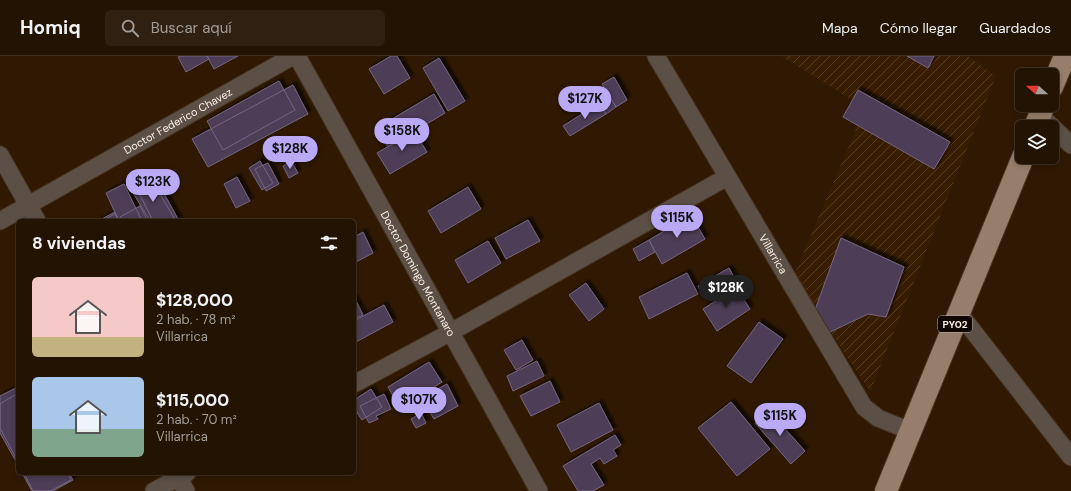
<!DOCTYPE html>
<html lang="es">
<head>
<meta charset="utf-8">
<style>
  :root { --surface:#231302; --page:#2f2011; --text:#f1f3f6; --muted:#a39e99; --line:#403224; --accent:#baaaf6 }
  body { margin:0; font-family:"DM Sans",sans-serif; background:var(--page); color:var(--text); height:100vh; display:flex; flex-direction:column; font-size:15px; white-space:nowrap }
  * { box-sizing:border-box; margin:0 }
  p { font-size:13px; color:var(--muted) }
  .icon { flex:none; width:22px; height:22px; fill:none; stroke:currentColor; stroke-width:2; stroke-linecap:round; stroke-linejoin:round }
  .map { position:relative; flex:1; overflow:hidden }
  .panel { position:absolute; left:16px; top:163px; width:340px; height:256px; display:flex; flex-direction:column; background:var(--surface); border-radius:6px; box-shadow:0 2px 6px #0003,0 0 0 1px var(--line) }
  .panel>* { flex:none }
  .needle { width:26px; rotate:291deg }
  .fabs { position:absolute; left:1015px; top:12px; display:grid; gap:8px }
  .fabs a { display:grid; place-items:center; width:44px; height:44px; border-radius:6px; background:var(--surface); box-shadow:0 2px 6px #0003,0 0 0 1px var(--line); font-size:20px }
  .price { position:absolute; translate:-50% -34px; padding:0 9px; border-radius:14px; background:var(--accent); color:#111; font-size:13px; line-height:26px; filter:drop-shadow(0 1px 2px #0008) }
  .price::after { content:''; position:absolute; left:50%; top:24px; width:12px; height:9px; margin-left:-6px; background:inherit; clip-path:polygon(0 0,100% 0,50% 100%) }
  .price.active { background:#222; color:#fff }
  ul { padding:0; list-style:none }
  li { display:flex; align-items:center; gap:12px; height:100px; padding:0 16px }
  li span { display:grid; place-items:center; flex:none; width:112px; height:80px; border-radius:6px; color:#555 }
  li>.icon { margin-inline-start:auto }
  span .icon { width:48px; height:48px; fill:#fffc; stroke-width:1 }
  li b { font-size:17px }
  h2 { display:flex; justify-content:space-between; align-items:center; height:48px; padding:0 16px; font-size:17px }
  header { display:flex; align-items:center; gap:24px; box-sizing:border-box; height:56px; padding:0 20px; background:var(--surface); border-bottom:1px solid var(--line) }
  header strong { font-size:19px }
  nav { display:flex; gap:22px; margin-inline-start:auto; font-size:14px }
  .search { width:280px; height:36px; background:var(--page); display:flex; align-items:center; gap:10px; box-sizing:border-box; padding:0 14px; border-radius:6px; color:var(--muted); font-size:15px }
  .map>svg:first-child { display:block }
  .industrial { fill:url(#industrial-furrows) }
  .building { fill:#4d3d57; stroke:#766582; filter:url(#shadow) }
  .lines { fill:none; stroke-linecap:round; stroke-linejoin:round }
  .minor-casing { stroke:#48331e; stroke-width:19 }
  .primary-casing { stroke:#48331e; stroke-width:24 }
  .minor { stroke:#5b4f46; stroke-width:17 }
  .primary { stroke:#977e6b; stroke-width:22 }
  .labels { text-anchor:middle; stroke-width:3; stroke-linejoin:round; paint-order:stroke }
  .shield { fill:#100702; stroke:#b7aba2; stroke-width:1 }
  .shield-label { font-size:10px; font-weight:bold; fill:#fef1e6 }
  .street-label { font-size:11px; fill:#fef1e6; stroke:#100702 }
</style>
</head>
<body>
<header>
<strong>Homiq</strong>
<div class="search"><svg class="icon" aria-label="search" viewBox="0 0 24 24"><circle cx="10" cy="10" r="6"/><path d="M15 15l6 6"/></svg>Buscar aquí</div>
<nav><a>Mapa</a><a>Cómo llegar</a><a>Guardados</a></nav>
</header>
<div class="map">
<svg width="1071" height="435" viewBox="0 0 1071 435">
  <defs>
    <pattern id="industrial-furrows" width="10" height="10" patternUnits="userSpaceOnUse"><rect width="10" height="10" fill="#381d01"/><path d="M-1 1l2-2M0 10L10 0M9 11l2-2" fill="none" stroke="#563e26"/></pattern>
    <filter id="shadow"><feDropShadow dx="3.5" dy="-3.5" stdDeviation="1" flood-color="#0009"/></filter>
  </defs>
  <rect width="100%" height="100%" fill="#2f1903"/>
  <path class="industrial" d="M781,0h187l28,20 -126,316 -76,-117 71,-167z"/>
  <path class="building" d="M181,0h26l2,3 -23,13 -8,-15z
    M207,0h31l-24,13z
    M391,0h6l13,22 -26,16 -15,-25z
    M907,0h27l-6,12z
    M439,2l26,43 -17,10 -25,-43z
    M614,21l13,23 -11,7 -14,-23z
    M279,25l16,29 -72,40 -16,-29z
    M293,29l15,29 -100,53 -16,-28z
    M858,34l92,52 -16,27 -91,-52z
    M434,38l11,19 -57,34 -11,-19z
    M610,41l6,10 -10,7 -7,-11z
    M599,47l7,11 -36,22 -7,-10z
    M414,75l13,21 -37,22 -13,-21z
    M260,105l13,22 -11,7 -13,-22z
    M291,105l7,12 -9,5 -6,-12z
    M268,107l11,21 -13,7 -11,-22z
    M155,121l24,44h-26l-17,-34z
    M237,121l13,24 -14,7 -12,-24z
    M151,123l25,42h-26l-18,-30z
    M124,128l18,37h-23l-13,-28z
    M468,131l13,22 -40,24 -13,-22z
    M140,150l8,15h-26l-2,-4z
    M115,156l4,9h-21z
    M115,158l4,7h-18z
    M691,159l14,24 -43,25 -13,-24z
    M528,164l12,21 -34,18 -11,-21z
    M363,176l10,21 -19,10v-26z
    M841,182l63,29 -18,50 -18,-3 -40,19 -13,-23z
    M649,184l6,12 -16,9 -6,-12z
    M488,185l13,22 -33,20 -13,-23z
    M729,212l6,11 -31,18 -6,-11z
    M687,217l11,21 -49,25 -10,-22z
    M586,227l18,26 -15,12 -20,-26z
    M736,232l14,21 -33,22 -14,-22z
    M354,241l9,18 -9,4z
    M384,249l9,17 -39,21v-22z
    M759,266l24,17 -32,44 -24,-17z
    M522,284l11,20 -17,10 -12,-20z
    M537,305l7,15 -31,15 -6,-15z
    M429,306l13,20 -42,26 -12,-21z
    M550,325l10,21 -29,14 -11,-20z
    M447,328l11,22 -24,13 -6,-10 -7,4 -6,-12z
    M18,331v75l-18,-34v-32z
    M371,333l11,18 -20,13 -8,-12v-8z
    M18,337v72l-18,-32v-29z
    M384,338l7,15 -15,7 2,3 -9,4 -9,-17z
    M731,346l39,47 -33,27 -39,-48z
    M599,347l14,27 -42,22 -14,-27z
    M769,355l36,40 -14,13 -36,-41z
    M421,357l5,10 -10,5 -5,-9z
    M615,379l6,10 -8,5 4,6 -13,8 -4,-6 -9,6 13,21 -11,6h-15l-15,-25z
    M22,417h47l4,7 -20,11h-21z
    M24,417h43l4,7 -21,11h-17z"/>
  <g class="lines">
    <defs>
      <g id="minor">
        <path id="s1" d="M297,0l242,435"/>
        <path id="s2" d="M656,0l208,351 14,11 32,13"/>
        <path d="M1040,59l31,30"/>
        <path d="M0,99l37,66"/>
        <path id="s3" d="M0,165l293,-165"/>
        <path d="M959,257l112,144"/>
        <path d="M354,328l97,-52 276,-155"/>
        <path d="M176,417l10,18"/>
        <path d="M154,435l33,-18"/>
      </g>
      <path id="primary" d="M1052,31l13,-31
        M1035,71l9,-22
        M886,435l137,-334"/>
    </defs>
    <use href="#minor" class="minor-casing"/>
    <use href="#primary" class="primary-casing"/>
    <use href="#minor" class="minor"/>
    <use href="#primary" class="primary"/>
  </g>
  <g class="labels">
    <rect class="shield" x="938" y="260" width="34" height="16" rx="3"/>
    <g class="shield-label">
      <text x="955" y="272">PY02</text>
    </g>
    <g class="street-label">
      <text dy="4" stroke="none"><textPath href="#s3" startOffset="204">Doctor Federico Chavez</textPath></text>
      <text dy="4" stroke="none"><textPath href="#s2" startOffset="230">Villarrica</textPath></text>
      <text dy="4" stroke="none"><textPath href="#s1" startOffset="249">Doctor Domingo Montanaro</textPath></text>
    </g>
  </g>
</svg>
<div class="fabs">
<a><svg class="needle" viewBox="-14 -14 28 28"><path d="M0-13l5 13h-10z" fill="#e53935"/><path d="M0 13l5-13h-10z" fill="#a39e99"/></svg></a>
<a><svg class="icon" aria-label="layers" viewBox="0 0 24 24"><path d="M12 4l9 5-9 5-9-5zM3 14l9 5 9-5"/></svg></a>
</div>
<b class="price" style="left:585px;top:64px">$127K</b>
<b class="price" style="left:402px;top:96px">$158K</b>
<b class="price" style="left:290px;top:114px">$128K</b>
<b class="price" style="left:153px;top:147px">$123K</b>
<b class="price" style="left:677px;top:183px">$115K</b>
<b class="price active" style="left:726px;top:253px">$128K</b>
<b class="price" style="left:419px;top:365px">$107K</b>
<b class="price" style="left:780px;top:381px">$115K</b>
<section class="panel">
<h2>8 viviendas<svg class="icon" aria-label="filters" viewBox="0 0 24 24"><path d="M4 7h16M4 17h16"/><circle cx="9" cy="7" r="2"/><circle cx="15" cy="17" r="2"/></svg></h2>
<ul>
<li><span style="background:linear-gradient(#f6c9c9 75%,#c2b280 0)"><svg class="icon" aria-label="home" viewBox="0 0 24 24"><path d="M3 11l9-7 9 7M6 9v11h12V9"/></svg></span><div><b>$128,000</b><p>2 hab. · 78 m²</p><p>Villarrica</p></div></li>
<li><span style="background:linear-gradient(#a9c7e8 65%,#7fa58c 0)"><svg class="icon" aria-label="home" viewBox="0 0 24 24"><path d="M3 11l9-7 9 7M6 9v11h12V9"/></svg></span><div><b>$115,000</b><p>2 hab. · 70 m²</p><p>Villarrica</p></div></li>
</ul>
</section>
</div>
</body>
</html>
